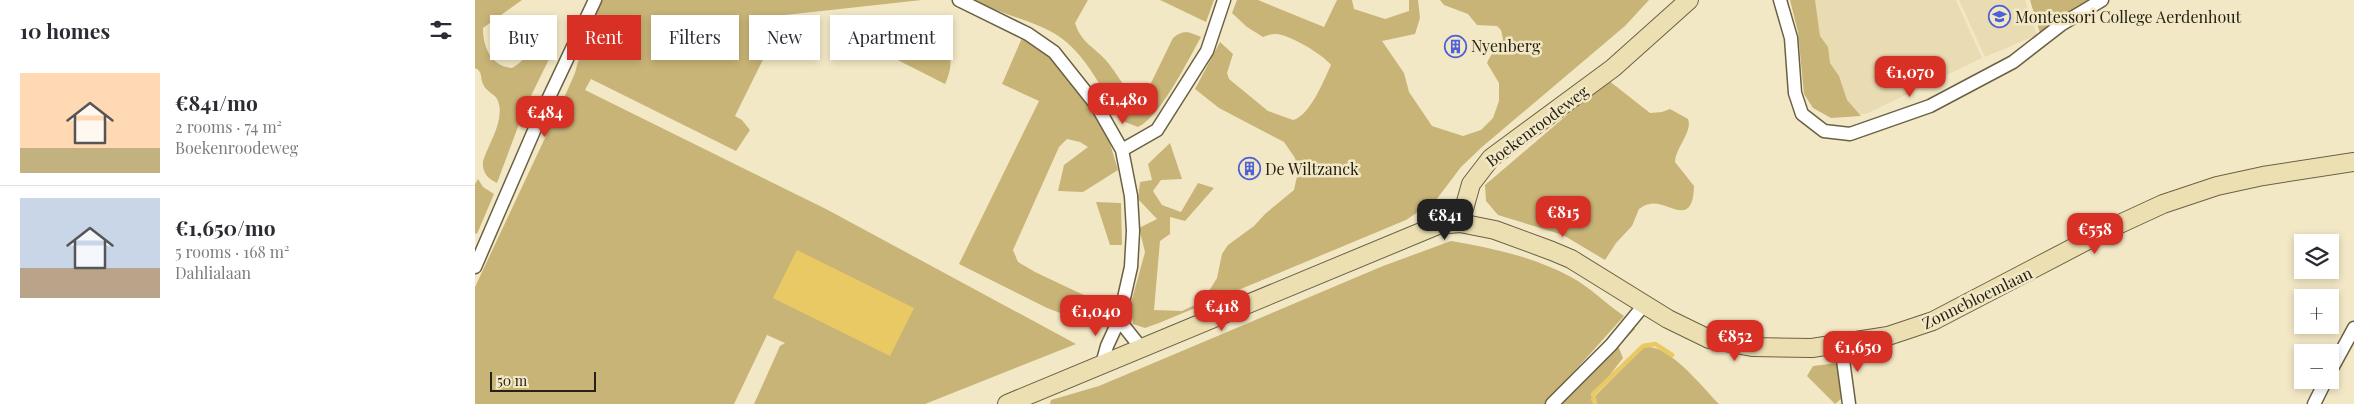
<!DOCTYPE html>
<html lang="en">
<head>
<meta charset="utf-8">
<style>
  :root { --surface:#fff; --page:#f7f7f7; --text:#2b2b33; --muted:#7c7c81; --line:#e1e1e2; --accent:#d93025 }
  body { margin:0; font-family:"Playfair Display",serif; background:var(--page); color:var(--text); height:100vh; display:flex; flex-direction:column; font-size:19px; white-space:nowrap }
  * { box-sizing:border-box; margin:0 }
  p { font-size:16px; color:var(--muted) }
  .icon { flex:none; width:28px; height:28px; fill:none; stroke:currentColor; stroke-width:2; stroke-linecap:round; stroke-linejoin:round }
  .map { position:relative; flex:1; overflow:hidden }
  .details { display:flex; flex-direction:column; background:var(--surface); width:475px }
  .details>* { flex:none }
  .guide { position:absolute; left:15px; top:15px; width:475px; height:45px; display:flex; gap:10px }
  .tools { position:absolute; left:1819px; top:234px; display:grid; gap:10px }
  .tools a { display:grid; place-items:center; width:45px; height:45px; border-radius:0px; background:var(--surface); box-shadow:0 2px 8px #0003; font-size:25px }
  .scale { position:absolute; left:15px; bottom:12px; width:106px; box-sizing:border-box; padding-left:5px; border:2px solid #252114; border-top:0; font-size:14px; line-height:18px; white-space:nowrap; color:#252114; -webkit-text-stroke:4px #f3e8c6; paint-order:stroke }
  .price { position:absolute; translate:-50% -42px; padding:0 11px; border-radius:10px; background:var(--accent); color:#fff; font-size:16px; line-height:32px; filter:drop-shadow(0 1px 2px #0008) }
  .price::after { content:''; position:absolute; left:50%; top:30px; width:15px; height:11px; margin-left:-8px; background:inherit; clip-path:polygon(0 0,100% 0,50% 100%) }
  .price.current { background:#222; color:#fff }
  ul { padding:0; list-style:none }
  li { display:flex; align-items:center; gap:15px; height:125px; padding:0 20px }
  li+li { border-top:1px solid var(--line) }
  li span { display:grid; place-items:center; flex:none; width:140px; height:100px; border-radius:0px; color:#555 }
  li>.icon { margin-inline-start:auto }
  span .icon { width:60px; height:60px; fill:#fffc; stroke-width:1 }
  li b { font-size:21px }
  h2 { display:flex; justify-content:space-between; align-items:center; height:60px; padding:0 20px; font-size:21px }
  .pill { padding:0 18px; border-radius:0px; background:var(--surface); box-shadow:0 2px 8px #0003; font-size:18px; line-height:45px }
  .pill.current { background:var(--accent); color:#fff }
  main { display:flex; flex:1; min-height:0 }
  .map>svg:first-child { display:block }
  .built { fill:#e9dbb2 }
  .green { fill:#c8b477 }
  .water { fill:#e9c963 }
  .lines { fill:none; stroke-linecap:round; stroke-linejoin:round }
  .stream { stroke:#e9c963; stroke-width:4.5 }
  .street-casing { stroke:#6a6143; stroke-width:15 }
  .secondary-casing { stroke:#6a6143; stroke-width:20 }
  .street { stroke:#fff; stroke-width:12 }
  .secondary { stroke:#ece0b3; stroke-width:18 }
  .labels { text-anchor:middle; stroke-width:5; stroke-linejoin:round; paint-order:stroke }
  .poi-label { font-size:16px; fill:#252114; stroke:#f3e8c6; text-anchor:start }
  .street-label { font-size:16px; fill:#252114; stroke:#f3e8c6 }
</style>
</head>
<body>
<main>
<section class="details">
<h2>10 homes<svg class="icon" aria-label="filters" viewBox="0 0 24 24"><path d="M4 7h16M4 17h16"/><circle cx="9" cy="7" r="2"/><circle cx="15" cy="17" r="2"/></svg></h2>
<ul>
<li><span style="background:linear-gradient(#ffd9b3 75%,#c2b280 0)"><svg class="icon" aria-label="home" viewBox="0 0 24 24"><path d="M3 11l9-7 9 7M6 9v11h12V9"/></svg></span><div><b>€841/mo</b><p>2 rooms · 74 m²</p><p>Boekenroodeweg</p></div></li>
<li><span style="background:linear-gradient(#c9d6e8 70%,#b9a48a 0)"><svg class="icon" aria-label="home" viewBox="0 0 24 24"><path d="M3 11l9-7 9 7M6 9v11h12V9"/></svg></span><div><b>€1,650/mo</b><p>5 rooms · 168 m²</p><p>Dahlialaan</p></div></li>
</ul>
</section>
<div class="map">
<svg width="1879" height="404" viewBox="0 0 1879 404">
  <rect width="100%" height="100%" fill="#f3e8c6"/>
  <path class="built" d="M1322,0h159l26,58 -116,56 -28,1z
    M1484,0h66l12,35 -52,22z"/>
  <path class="green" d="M0,0h47l-39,28c0,18 7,38 29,40 17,-8 20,-31 43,-21l-30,61 -28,75c-10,-5 -15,-11 -14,-22 6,-18 22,-41 15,-60 -2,-7 -12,-9 -15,-17 -3,-6 0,-13 -8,-16z
    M123,0h324l-137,15 -50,101 7,4 8,10 -14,21 -145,-72 -6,11 241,119 250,135 -151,60h-171l26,-58 5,-3 -18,-8 -33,69h-259v-117l93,-198 7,-16 17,-64z
    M500,0h113l-13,23c7,22 21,24 34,41 8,10 13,20 21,29l13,-1 6,-5 24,-49c11,-9 16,-6 28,-1 -13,23 -40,79 -63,90l-13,-5 -6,-5c-19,-31 -36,-69 -69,-86 -24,-12 -50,-17 -75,-31z
    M685,0h54l-8,22z
    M762,0h21l66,27 13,-27h15l2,9 31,10 24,-8v-11h9l2,18 -5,16 -33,7 22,32 5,19 23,34 31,10 18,-6 12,-12 6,-17v-18l-12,-20c4,-10 11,-15 16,-24l-2,-9 -4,-4 -20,-1 -9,-11 -24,-9 -4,-5h209l-24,26 -143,121 -21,20 -25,33 -30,20 -247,103 -14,5 -12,-4 -2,-21 14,-51 -6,-24 18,-9 -19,-20 2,-17 12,-2 -4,-16 22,-21 12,36 -21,1 -8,11 9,14 19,7 17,-29 16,5 -29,33 -15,-4v17l-10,7 -6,69 28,1 21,-10 14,-23 5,-24 6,-9 26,-19 11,-12 29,-24 4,-18 -3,-14 -11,-16 -65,-34 -24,-19 25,-47 13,12 -6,19 2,6 39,32 25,9c17,-4 31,-40 38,-55 -7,-10 -44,-32 -56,-31 -4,0 -9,2 -12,3l-16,-10 -15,-14z
    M1315,0h25l5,36 8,11 2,16 9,13 8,24 14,16 -30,2 -18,-10 -9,-14 -6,-62z
    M1555,0h58l-48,33z
    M430,17c36,1 56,35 40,67l-79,-40 15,-19z
    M547,38l27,18 49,62 10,19 10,33 -35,22 -25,-1 6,-26 24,-18 -8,-5 -13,-3 -8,8 -46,103 5,12 17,10 72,34 -5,13 -15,4 -40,-15 -88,-44 80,-163 -37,-17z
    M1133,80l42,33 12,-1 8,-3 18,10c5,13 -13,29 -13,43l19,24c-1,44 -27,14 -44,18 -4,0 -8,3 -11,5l-7,17 -16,17 -11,17 -42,-25 -65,-20 -12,-14 -1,-16z
    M3,179l5,8 11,7 -17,40 -2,-1v-49z
    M621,202l25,1 1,42h-12z
    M976,241c41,7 84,16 120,36 19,10 35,27 53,39l-79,88h-495l1,-4 48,-14 284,-120z
    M1152,320l8,9 -17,17 5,12 -34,44 54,-54c22,-9 61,41 76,56h-163z
    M1362,363l4,36 -6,5 -28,-28 6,-10z"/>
  <path class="water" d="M322,250l117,58 -24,48 -117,-58z"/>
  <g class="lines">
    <path class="stream" d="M1120,404l-2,-10 50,-48 12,-2 17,11"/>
    <defs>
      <path id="street" d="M484,0l69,34 26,18 43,54 25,44 9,46 2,35 -2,36 -12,53 23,29
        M1305,0l11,38 4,55 7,21 22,17 26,3 80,-28 83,-44 49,-38 40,-24
        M647,150l35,-20 50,-79 17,-51
        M0,267l68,-157 52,-110
        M1366,345l8,59
        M627,364l5,-18 12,-26
        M1855,372l24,-44
        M1077,404l59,-59 33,-40
        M1839,404l12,-24"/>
      <path id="secondary" d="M985,223l11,-39 20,-26 122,-90 76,-68
        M532,404l431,-179 22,-2 35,7 57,21 19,8 97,60 41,20 43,8 60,1 76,-12 45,-15 178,-93 52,-24 54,-18 46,-10 91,-14"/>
    </defs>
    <use href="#street" class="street-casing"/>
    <use href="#secondary" class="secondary-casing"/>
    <use href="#street" class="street"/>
    <use href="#secondary" class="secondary"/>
  </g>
  <defs>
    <symbol id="university-ring" viewBox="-11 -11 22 22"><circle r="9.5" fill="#f3e8c6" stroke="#4e62d7" stroke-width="1.5"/><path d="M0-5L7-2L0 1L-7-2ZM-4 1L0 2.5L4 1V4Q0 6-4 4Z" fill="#4e62d7"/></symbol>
    <symbol id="building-ring" viewBox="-11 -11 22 22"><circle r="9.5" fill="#f3e8c6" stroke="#4e62d7" stroke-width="1.5"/><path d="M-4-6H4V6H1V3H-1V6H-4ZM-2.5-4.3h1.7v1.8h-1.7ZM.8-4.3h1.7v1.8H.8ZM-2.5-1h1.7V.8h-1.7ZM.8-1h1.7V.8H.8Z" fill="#4e62d7"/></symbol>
  </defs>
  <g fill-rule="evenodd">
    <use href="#university-ring" x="1512" y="4" width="25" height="25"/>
    <use href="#building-ring" x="968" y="34" width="25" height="25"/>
    <use href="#building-ring" x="762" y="156" width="25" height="25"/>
  </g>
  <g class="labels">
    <g class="poi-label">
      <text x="1540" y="23">Montessori College Aerdenhout</text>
      <text x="996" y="52">Nyenberg</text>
      <text x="790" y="175">De Wiltzanck</text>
    </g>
    <g class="street-label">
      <text transform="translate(1062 126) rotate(-37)" y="6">Boekenroodeweg</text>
      <text transform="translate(1502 298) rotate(-26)" y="6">Zonnebloemlaan</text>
    </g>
  </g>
</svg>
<div class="tools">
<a><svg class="icon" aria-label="layers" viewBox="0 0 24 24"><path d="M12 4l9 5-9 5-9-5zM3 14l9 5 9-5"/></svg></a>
<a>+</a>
<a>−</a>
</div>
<div class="scale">50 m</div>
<b class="price" style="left:1435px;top:98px">€1,070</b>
<b class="price" style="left:648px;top:125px">€1,480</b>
<b class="price" style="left:70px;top:138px">€484</b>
<b class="price" style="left:1088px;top:238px">€815</b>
<b class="price current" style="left:970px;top:241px">€841</b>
<b class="price" style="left:1620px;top:255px">€558</b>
<b class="price" style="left:747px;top:332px">€418</b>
<b class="price" style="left:621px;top:337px">€1,040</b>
<b class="price" style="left:1260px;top:362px">€852</b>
<b class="price" style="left:1383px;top:373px">€1,650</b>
<div class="guide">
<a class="pill">Buy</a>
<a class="pill current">Rent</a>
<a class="pill">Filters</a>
<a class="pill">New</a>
<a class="pill">Apartment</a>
</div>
</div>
</main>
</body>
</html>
